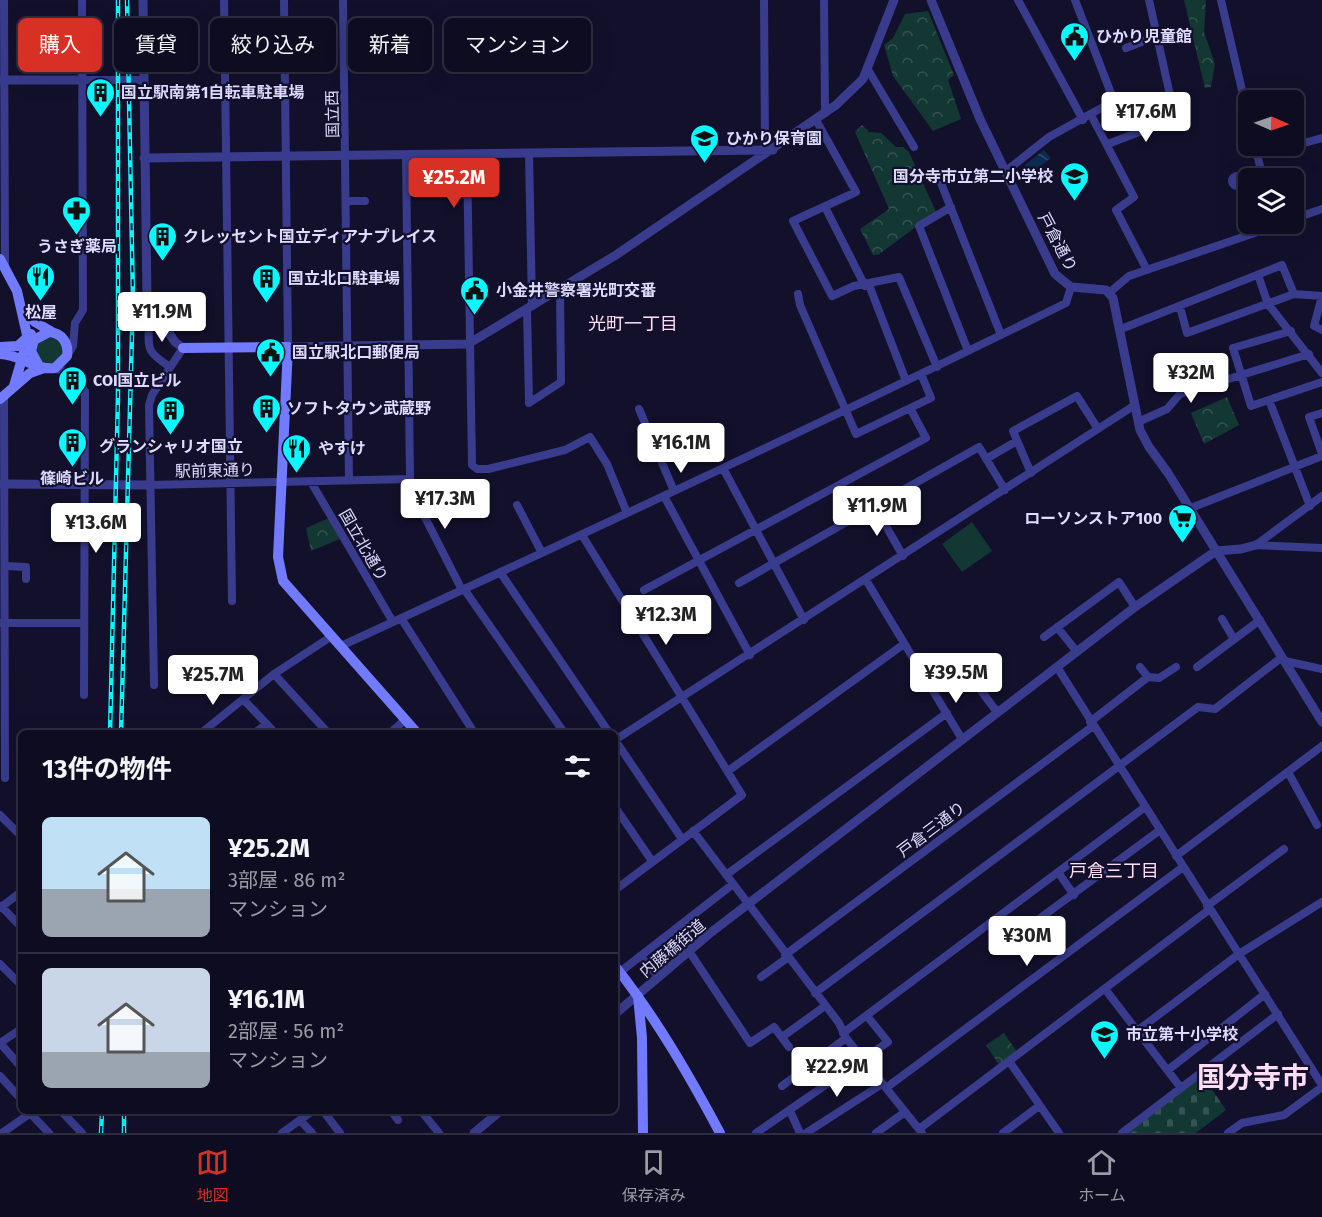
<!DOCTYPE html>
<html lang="ja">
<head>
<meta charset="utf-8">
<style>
  :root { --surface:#0e0c21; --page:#1c1a2e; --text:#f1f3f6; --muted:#9b9ba5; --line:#2e2c3f; --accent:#d93025 }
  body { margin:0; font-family:"Fira Sans","Noto Sans JP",sans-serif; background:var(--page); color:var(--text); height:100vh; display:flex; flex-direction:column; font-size:22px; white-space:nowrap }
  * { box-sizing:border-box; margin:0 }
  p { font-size:20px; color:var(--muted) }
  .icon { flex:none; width:33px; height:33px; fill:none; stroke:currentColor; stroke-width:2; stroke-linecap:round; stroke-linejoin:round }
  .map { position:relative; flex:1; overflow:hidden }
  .side { position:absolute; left:18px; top:730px; width:600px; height:384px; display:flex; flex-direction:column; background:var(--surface); border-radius:9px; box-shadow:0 6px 24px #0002,0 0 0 2px var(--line) }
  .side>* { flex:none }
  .hud { position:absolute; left:18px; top:18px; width:600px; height:54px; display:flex; gap:12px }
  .needle { width:39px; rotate:92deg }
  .controls { position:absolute; left:1238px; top:90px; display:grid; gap:12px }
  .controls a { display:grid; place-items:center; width:66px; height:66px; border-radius:9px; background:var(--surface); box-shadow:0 6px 24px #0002,0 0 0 2px var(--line); font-size:30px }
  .price { position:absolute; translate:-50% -51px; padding:0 14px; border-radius:6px; background:#fff; color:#222; font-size:20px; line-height:39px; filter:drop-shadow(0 2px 3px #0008) }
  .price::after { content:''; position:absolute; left:50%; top:36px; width:18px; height:14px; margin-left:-9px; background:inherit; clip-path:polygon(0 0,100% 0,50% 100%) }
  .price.current { background:var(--accent); color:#fff }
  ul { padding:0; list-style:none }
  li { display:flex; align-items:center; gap:18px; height:150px; padding:0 24px }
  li+li { border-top:2px solid var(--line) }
  li span { display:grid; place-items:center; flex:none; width:168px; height:120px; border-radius:9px; color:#555 }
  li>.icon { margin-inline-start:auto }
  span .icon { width:72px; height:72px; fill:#fffc; stroke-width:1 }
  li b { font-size:26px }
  h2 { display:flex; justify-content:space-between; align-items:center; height:72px; padding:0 24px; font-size:26px }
  .tag { padding:0 21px; border-radius:9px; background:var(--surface); box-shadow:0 6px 24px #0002,0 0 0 2px var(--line); font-size:21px; line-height:54px }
  .tag.current { background:var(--accent); color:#fff }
  .dock { display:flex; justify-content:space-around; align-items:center; height:84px; border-top:2px solid var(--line); background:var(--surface); font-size:16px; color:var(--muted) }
  .dock a { display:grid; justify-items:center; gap:3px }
  .dock .current { color:var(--accent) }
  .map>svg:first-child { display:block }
  .grass { fill:#133733 }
  .forest { fill:url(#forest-crowns) }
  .cemetery { fill:url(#cemetery-stones) }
  .water { fill:url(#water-waves) }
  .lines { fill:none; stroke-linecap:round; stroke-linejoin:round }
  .minor { stroke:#393c8d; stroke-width:8 }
  .tertiary { stroke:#393c8d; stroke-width:9 }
  .secondary { stroke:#727aff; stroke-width:10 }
  .rail-casing { stroke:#07f9ff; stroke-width:4.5 }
  .rail { stroke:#13102c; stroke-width:2; stroke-dasharray:7; stroke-linecap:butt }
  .labels { text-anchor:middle; stroke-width:4.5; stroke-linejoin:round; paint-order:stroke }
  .poi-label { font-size:16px; font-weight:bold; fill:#dddbff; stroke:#13102c; text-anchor:start }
  .street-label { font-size:16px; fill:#dddbff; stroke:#13102c }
  .neighbourhood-label { font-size:18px; fill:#ffddf5; stroke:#13102c }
  .town-label { font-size:28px; font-weight:bold; fill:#ffddf5; stroke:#13102c }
</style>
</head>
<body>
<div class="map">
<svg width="1322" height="1133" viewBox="0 0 1322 1133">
  <defs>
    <pattern id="forest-crowns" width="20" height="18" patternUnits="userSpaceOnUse" patternTransform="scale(1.5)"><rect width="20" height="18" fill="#133733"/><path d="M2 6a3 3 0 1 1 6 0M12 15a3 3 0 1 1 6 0" fill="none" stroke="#355352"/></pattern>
    <pattern id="cemetery-stones" width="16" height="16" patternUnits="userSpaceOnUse" patternTransform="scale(1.5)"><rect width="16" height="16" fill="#133733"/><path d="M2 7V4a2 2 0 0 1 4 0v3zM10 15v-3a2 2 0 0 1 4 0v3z" fill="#355352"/></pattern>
    <pattern id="water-waves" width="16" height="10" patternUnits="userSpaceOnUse" patternTransform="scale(1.5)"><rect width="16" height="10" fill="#0a2a51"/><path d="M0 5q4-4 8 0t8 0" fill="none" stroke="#2d486b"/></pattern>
  </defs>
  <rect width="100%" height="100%" fill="#13102c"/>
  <path class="grass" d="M45,336l13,2 6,12 -6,12 -13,3 -7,-6 -3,-13z
    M972,522l20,29 -30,21 -20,-28z"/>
  <path class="forest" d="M1184,0h22l-2,32 11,32 -4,23 -6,1z
    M928,11l26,64 -6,5 13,39 -28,12 -40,-55 -9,-31 9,-7 12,-24z
    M862,125l7,7 12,1 15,14h7l6,5 27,60 -58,43h-5l-13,-26 29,-20 -34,-77z
    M1227,397l12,28 -35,19 -13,-31z
    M329,518l11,21 -29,12 -5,-23z
    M1004,1033l13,19 -18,13 -13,-20z"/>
  <path class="cemetery" d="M1202,1075l24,35 -30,23h-70z"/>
  <path class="water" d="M1044,150l7,8 -20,15 -6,-8z"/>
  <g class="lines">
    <path class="minor" d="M4,0l1,265
      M224,0l8,601
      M284,0l4,347
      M343,0l6,480
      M764,0l1,150
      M824,0l1,113
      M1018,0l65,120
      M1221,0l27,116
      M1126,48l31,-12
      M867,68l47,79
      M82,80h62
      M1091,115l43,82 -18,13 31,60
      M816,120l40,72 -63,29 39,75 22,-10 45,-9 38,90
      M1108,144l67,-26 -26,-118
      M1255,146l8,32
      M1289,147l33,-9
      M529,153l3,153
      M467,154l5,311 5,4h11l77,-19 25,-13 17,27 20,49
      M1006,171l43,-34 65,-36 -39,-101
      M1232 181a5 5 0 1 1 10 0a5 5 0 1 1-10 0Z
      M941,183l60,152
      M1239,185l9,20
      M347,201h18
      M825,207l40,79
      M951,207l-32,19 49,125
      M1293,219l29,-10
      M1252,224v9
      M1258,275l10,29 54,69
      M869,285l37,96
      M1110,292l19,-16 152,-52
      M798,294l2,11 56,129 75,-36 -10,-24
      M1322,296l-8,30 8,4
      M1180,307l7,26 107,-39 28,2
      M527,309l2,94 32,-21 -1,-94
      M155,313l-6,6c0,30 -5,31 21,48
      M1121,329l161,-64 12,29
      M1291,331l-58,17 18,58 71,-24
      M67,356l6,-10 2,-23 8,-13 -1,-310
      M53,368l13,4 19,19 -1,304
      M4,395l1,383
      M1269,400l41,106
      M639,409l35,82
      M1322,413l-13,4 13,37
      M1138,422l29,-13 13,-15 129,-40
      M986,459l31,-18
      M723,468l81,152
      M1031,473l-18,-42 64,-35 21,33
      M406,480l56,110
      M311,482l82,140
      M150,485l260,-6 -4,-324
      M664,496l86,159
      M517,505l25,48
      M874,505l29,51
      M1191,508l131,-52
      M582,535l160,260 -127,95
      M1256,545l66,-49
      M1256,545l66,3
      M5,566l21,1v12
      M500,572l110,162
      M866,580l96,159
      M739,583l240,-136 26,43
      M464,589l101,145
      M644,590l282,-152 -16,-30
      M401,618l74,116
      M1222,619l12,20
      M0,623h83
      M1057,627l20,25
      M1044,637l75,-55 16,25
      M341,646c243,-112 486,-225 725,-343l5,-16
      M1285,661l37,8
      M1057,667l265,418
      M1140,667l8,10
      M1197,667l63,-47
      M274,674l55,60
      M970,676l27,36
      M154,685l-5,-280 3,-10 31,-47
      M243,699l33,35
      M1090,722l58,-45 11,1 17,-11
      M200,734l74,-60 58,-38
      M253,734l14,-10
      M389,734l17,-15
      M615,740l520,-335
      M615,740l67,99
      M728,771l176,-127
      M1288,772l29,53
      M615,807l37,54
      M0,815l21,21
      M693,831l146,192 7,15 76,95
      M1176,856l146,-110
      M1058,872l16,23
      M726,875l221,-162
      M1,906l20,21
      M1207,906l77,-57
      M0,908l21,-16
      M1024,930l136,-100
      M689,951l61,92 24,-16 15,20
      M785,955l308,-229
      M640,956l19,21
      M0,964l21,21
      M620,972l113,-88
      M761,977l26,-19
      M1105,989l76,99
      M815,993l383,-286 17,2 67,-52
      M1137,1031l102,-77 83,-52
      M843,1033l302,-226
      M782,1037l43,-31
      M0,1043l21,24
      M0,1043l21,-14
      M1009,1061l50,72
      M1168,1070l97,-76
      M0,1076l21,23
      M782,1086l64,-48
      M886,1088l297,-221
      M790,1111l10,22
      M62,1112l20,21
      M324,1112l16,21
      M392,1112l6,8
      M422,1112l17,21
      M30,1113l19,20
      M300,1120l12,13
      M919,1129l291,-220
      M2,1133l30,-21
      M282,1133l29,-21
      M756,1133l132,-91 -21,-26
      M806,1133l76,-49
      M876,1133l29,-21
      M1003,1133l36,-27
      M1122,1133l156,-119
      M1228,1133l14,-10 42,-8 38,-28"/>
    <path class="tertiary" d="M143,0l4,300 28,42 8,6
      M931,0l49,119 75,155 16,13 35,3 7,8 27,132 9,17 19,26 154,249
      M0,80h82
      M144,158l629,-8
      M288,347l180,-3 148,-89 220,-150 27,-26 31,-79
      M0,484l150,1
      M615,1014l94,-80 426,-327 81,-56 25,-2 15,-4
      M474,1133l25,-21"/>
    <path class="secondary" d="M0,259l17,32 13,57
      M24,311l11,11 17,10
      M0,347l18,-1 13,-12
      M183,348l105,-1 -10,210 5,24 135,153
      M0,354c20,0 36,17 55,14l12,-12c2,-13 -5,-23 -18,-24l-15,8 -3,11 8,15
      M14,386l10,-34
      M0,399l30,-26 14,-5
      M615,966c41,52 74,109 105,167
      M638,996l4,42 1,95"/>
    <defs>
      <path id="rail" d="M110,734l8,-339v-395
        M121,734l12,-436 -6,-298
        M124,1112v21
        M101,1133l1,-21"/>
    </defs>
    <use href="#rail" class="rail-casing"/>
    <use href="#rail" class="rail"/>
  </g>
  <defs>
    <symbol id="civic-pin" viewBox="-11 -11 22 30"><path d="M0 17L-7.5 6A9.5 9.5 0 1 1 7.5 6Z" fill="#07f9ff" stroke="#13102c"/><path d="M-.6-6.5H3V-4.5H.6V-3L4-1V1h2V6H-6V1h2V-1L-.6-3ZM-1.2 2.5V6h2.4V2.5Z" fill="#111"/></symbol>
    <symbol id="building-pin" viewBox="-11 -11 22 30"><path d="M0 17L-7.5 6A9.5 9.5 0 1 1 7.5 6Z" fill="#07f9ff" stroke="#13102c"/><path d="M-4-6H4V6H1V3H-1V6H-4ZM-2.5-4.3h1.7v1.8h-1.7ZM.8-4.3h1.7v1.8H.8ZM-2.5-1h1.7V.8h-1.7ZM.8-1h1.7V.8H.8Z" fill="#111"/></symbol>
    <symbol id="school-pin" viewBox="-11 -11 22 30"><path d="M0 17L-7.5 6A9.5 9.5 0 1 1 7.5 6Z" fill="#07f9ff" stroke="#13102c"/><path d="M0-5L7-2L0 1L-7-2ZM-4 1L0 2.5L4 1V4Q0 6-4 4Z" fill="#111"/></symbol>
    <symbol id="pharmacy-pin" viewBox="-11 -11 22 30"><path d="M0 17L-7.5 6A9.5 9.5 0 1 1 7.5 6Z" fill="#07f9ff" stroke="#13102c"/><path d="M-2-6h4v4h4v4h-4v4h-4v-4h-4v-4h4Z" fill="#111"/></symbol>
    <symbol id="restaurant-pin" viewBox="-11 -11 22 30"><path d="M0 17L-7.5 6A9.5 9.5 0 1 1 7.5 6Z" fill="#07f9ff" stroke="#13102c"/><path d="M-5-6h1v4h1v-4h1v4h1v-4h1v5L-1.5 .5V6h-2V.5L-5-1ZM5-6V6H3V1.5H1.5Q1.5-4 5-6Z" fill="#111"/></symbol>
    <symbol id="supermarket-pin" viewBox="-11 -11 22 30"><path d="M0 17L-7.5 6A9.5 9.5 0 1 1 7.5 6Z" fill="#07f9ff" stroke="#13102c"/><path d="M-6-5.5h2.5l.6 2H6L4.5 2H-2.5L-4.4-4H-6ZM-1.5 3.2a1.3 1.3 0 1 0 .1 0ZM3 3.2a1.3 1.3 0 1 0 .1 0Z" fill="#111"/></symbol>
  </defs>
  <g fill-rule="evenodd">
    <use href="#civic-pin" x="1058" y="20" width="33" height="45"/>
    <use href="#building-pin" x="84" y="76" width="33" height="45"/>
    <use href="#school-pin" x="688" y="122" width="33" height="45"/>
    <use href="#school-pin" x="1058" y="160" width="33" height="45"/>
    <use href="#pharmacy-pin" x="60" y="194" width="33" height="45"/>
    <use href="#building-pin" x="146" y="220" width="33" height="45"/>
    <use href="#restaurant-pin" x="24" y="260" width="33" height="45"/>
    <use href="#building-pin" x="250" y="262" width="33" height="45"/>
    <use href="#civic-pin" x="458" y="274" width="33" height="45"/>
    <use href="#civic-pin" x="254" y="336" width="33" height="45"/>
    <use href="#building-pin" x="56" y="364" width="33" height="45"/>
    <use href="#building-pin" x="250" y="392" width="33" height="45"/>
    <use href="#building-pin" x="154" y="394" width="33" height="45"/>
    <use href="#building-pin" x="56" y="426" width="33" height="45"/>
    <use href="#restaurant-pin" x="280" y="432" width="33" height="45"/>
    <use href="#supermarket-pin" x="1166" y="502" width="33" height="45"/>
    <use href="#school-pin" x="1088" y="1018" width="33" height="45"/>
  </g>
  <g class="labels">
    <g class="poi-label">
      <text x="1096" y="42">ひかり児童館</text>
      <text x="121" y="98">国立駅南第1自転車駐車場</text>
      <text x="726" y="144">ひかり保育園</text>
      <text x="1053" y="182" text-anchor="end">国分寺市立第二小学校</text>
      <text x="183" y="242">クレッセント国立ディアナプレイス</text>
      <text x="77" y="252" text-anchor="middle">うさぎ薬局</text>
      <text x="288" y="284">国立北口駐車場</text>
      <text x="496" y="296">小金井警察署光町交番</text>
      <text x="41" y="318" text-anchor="middle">松屋</text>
      <text x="292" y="358">国立駅北口郵便局</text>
      <text x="93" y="386">COI国立ビル</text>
      <text x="287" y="414">ソフトタウン武蔵野</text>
      <text x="171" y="452" text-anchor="middle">グランシャリオ国立</text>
      <text x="318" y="454">やすけ</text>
      <text x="72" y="484" text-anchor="middle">篠崎ビル</text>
      <text x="1162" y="524" text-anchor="end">ローソンストア100</text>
      <text x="1126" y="1040">市立第十小学校</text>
    </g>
    <g class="street-label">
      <text transform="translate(332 114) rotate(-91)" y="6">国立西</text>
      <text transform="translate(1058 242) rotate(62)" y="6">戸倉通り</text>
      <text transform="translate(215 470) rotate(-1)" y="6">駅前東通り</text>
      <text transform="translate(364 545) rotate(60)" y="6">国立北通り</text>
      <text transform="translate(931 829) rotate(-37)" y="6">戸倉三通り</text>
      <text transform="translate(672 948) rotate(-40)" y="6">内藤橋街道</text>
    </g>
    <g class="neighbourhood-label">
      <text x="633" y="330">光町一丁目</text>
      <text x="1114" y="877">戸倉三丁目</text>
    </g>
    <g class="town-label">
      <text x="1253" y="1087">国分寺市</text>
    </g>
  </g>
</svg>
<div class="controls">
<a><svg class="needle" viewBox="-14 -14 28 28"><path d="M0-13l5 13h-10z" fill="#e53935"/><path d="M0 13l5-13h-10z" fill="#9b9ba5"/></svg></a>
<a><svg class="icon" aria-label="layers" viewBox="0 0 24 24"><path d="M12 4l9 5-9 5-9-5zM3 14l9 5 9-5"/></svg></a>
</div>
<b class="price" style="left:1146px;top:143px">¥17.6M</b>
<b class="price current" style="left:454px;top:209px">¥25.2M</b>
<b class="price" style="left:162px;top:343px">¥11.9M</b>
<b class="price" style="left:1191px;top:404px">¥32M</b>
<b class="price" style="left:681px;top:474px">¥16.1M</b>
<b class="price" style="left:445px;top:530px">¥17.3M</b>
<b class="price" style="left:877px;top:537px">¥11.9M</b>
<b class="price" style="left:96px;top:554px">¥13.6M</b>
<b class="price" style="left:666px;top:646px">¥12.3M</b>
<b class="price" style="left:956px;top:704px">¥39.5M</b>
<b class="price" style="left:213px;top:706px">¥25.7M</b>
<b class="price" style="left:1027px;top:967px">¥30M</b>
<b class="price" style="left:837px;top:1098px">¥22.9M</b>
<div class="hud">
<a class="tag current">購入</a>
<a class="tag">賃貸</a>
<a class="tag">絞り込み</a>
<a class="tag">新着</a>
<a class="tag">マンション</a>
</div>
<section class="side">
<h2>13件の物件<svg class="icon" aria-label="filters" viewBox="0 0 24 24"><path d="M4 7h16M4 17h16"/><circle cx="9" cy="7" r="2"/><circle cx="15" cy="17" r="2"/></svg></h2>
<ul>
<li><span style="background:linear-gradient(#bfe0f5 60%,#9aa5b1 0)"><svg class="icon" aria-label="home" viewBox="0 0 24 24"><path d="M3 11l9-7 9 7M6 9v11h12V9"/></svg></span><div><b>¥25.2M</b><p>3部屋 · 86 m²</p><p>マンション</p></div></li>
<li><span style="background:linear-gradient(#c9d6e8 70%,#9aa5b1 0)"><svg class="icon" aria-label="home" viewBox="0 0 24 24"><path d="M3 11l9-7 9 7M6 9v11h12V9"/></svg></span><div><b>¥16.1M</b><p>2部屋 · 56 m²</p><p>マンション</p></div></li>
</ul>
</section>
</div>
<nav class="dock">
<a class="current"><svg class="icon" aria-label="map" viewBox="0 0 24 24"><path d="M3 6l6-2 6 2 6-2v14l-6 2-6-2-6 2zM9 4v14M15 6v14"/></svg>地図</a>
<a><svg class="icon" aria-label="saved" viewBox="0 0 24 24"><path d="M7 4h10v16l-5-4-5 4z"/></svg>保存済み</a>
<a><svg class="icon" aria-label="home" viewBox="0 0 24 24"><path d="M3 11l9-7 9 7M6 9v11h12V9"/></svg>ホーム</a>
</nav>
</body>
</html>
